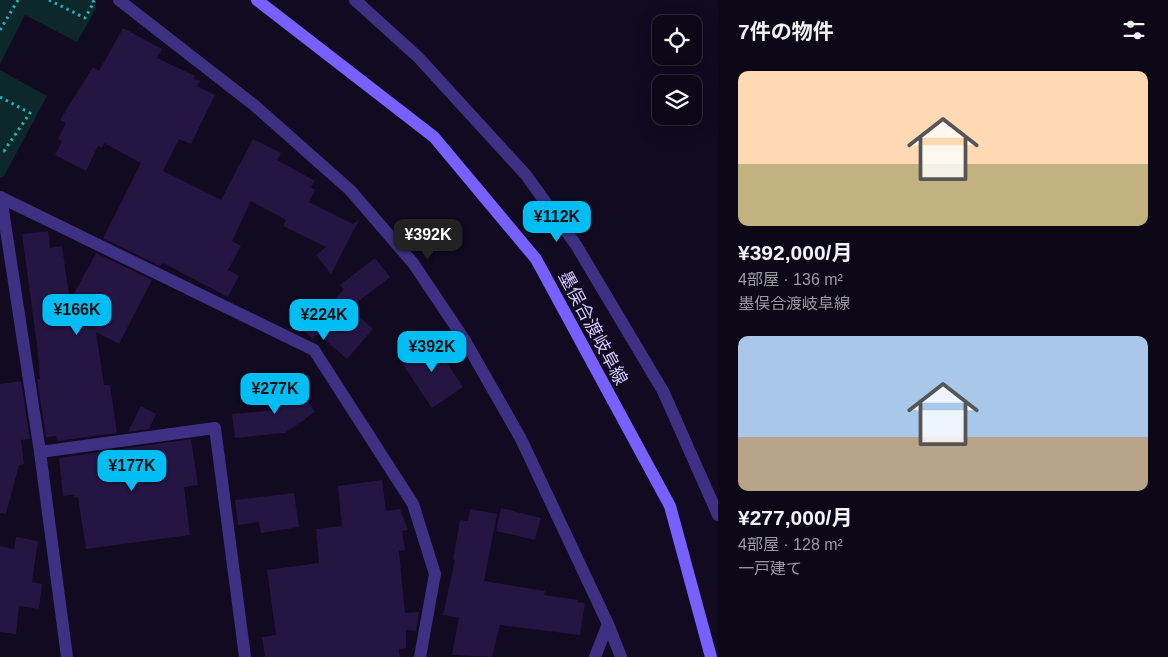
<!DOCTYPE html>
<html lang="ja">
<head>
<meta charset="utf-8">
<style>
  :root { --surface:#0d0818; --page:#161121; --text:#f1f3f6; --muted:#9a9aa2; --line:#2d2937; --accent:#00bef4 }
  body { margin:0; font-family:Arial,"Noto Sans JP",sans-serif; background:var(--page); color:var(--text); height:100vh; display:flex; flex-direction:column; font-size:19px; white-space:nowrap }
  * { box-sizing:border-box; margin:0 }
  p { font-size:16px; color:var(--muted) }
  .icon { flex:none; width:28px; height:28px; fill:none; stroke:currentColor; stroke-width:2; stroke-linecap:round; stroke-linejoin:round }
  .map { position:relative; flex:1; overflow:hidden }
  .panel { display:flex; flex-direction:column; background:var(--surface); width:450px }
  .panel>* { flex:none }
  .fabs { position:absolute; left:652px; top:15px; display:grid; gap:10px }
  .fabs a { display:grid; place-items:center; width:50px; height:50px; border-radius:10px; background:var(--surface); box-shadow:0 5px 20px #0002,0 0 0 1px var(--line); font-size:25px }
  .price { position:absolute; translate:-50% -42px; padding:0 11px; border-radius:10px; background:var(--accent); color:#111; font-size:16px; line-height:32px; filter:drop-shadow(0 1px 2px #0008) }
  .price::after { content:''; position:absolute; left:50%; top:30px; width:15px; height:11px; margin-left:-8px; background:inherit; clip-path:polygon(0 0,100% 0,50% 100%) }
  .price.current { background:#222; color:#fff }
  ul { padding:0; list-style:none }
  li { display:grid; align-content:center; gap:10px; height:265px; padding:0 20px }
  li span { display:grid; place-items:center; height:155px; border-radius:10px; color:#555 }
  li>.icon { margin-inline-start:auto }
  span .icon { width:90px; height:90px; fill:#fffc; stroke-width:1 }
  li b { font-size:21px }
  h2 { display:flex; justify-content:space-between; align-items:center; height:60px; padding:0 20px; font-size:21px }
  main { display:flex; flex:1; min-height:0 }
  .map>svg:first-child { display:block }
  .green { fill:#0d282a }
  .building { fill:#241542 }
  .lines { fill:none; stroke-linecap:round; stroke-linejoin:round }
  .path { stroke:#22b1ba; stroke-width:3; stroke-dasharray:2.5 4; stroke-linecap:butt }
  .minor { stroke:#3e3183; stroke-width:12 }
  .secondary { stroke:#7860ff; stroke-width:12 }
  .labels { text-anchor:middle; stroke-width:4.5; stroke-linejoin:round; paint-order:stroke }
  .street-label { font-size:18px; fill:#d6c9ff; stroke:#110a20 }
</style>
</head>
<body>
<main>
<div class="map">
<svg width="718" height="657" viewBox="0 0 718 657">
  <rect width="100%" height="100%" fill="#110a20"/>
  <path class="green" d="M0,0h95l1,9 -19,33 -52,-27 -25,49z
    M0,70l47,26 -43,80 -4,2z"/>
  <path class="building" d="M123,28l39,21 -5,9 38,18 -1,3 6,2 -3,5 18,9 -24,49 -12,-5 -16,32 58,29 32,-61 28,14 -4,7 38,21 -4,6 4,3 -6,12 44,22 6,-4 -28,54 -15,-19 10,-8 -43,-21 3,-6 -35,-19 -19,40 9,5 -13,24 11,6 -11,21 -65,-34 -3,3 -57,-28 38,-75 -37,-20 -2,5 -4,-2 -12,25 -31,-16 7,-14 -4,-2 8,-16 -6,-3 33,-53 6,4z
    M48,231l2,17 12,-2 8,55 26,-48 56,27 -33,64 -23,-12 8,53h6l7,48 -60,8 -1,-5 -10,1 -9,-58h3l-3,-34 -15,-111z
    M375,258l15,19 -40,31 23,21 -26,30 -29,-25 -6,5 -7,-8 39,-42 -4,-4z
    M431,339l32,48 -31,21 -32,-48z
    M21,381l9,58 -9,1 3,24 -5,1 -13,49 -6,-1v-129z
    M295,382l20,30 -30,21 -50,5 -3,-24 46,-4 -8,-11z
    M141,406l15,8 -7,15 -21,3z
    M191,439l7,46 -14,2 6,48 -104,14 -8,-52 -4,1 -1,-3 -10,1 -4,-38z
    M382,480l4,31 14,-2 8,21 -6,1 3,19 -6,1 6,62 14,-1 -3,19 -10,-1v18l-7,1 1,8h-135l-3,-20 14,-2 -9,-65 52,-7 -3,-34 26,-3 -4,-40z
    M294,493l5,34 -38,6 -2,-11 -21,3 -3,-25z
    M501,508l40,10 -6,22 -39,-9z
    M470,509l27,5 -13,67 61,10 -1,4 34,5 -1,2 8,1 -5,32 -80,-10 -8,32 -40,-2 7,-37 -16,-3 12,-55 -2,-1 7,-39 8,1z
    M16,537l22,4 -6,41 10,2 -3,25 -20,-3 -3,28 -16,-2v-86l14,3z"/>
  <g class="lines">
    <path class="path" d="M49,0l36,18 9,-16 -2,-2
      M0,30l18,-30
      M0,97l30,16 -26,38 -4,-2"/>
    <path class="minor" d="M119,0l135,105 96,85 63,73 51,76 57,100 87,185 13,33
      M355,0l63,57 108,118 50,70 87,146 55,124
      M0,197l314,153 99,154 22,70 -15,83
      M1,197l39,255 27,205
      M40,452l175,-24 30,229
      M595,657l13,-33"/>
    <path class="secondary" d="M257,0l177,137 102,122 134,247 41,151"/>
  </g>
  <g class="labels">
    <g class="street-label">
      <text transform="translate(593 328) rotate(62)" y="6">墨俣合渡岐阜線</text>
    </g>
  </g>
</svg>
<div class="fabs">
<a><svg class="icon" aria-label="locate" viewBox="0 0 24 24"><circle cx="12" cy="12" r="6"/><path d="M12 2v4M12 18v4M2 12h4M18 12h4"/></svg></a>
<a><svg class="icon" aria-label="layers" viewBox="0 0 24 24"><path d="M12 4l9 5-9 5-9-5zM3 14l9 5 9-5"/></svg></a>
</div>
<b class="price" style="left:557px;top:243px">¥112K</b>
<b class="price current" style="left:428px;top:261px">¥392K</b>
<b class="price" style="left:77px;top:336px">¥166K</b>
<b class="price" style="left:324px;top:341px">¥224K</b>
<b class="price" style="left:432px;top:373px">¥392K</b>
<b class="price" style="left:275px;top:415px">¥277K</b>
<b class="price" style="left:132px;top:492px">¥177K</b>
</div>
<section class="panel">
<h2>7件の物件<svg class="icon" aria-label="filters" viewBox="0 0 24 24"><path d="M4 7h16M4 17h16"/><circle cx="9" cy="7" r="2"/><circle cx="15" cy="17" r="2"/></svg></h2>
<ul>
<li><span style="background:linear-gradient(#ffd9b3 60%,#c2b280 0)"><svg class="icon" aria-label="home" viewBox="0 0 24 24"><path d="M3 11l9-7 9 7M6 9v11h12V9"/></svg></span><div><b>¥392,000/月</b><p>4部屋 · 136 m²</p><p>墨俣合渡岐阜線</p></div></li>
<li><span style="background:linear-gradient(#a9c7e8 65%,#b9a48a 0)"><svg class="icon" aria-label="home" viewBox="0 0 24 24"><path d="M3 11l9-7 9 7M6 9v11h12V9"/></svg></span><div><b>¥277,000/月</b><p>4部屋 · 128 m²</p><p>一戸建て</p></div></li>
</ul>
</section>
</main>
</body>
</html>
